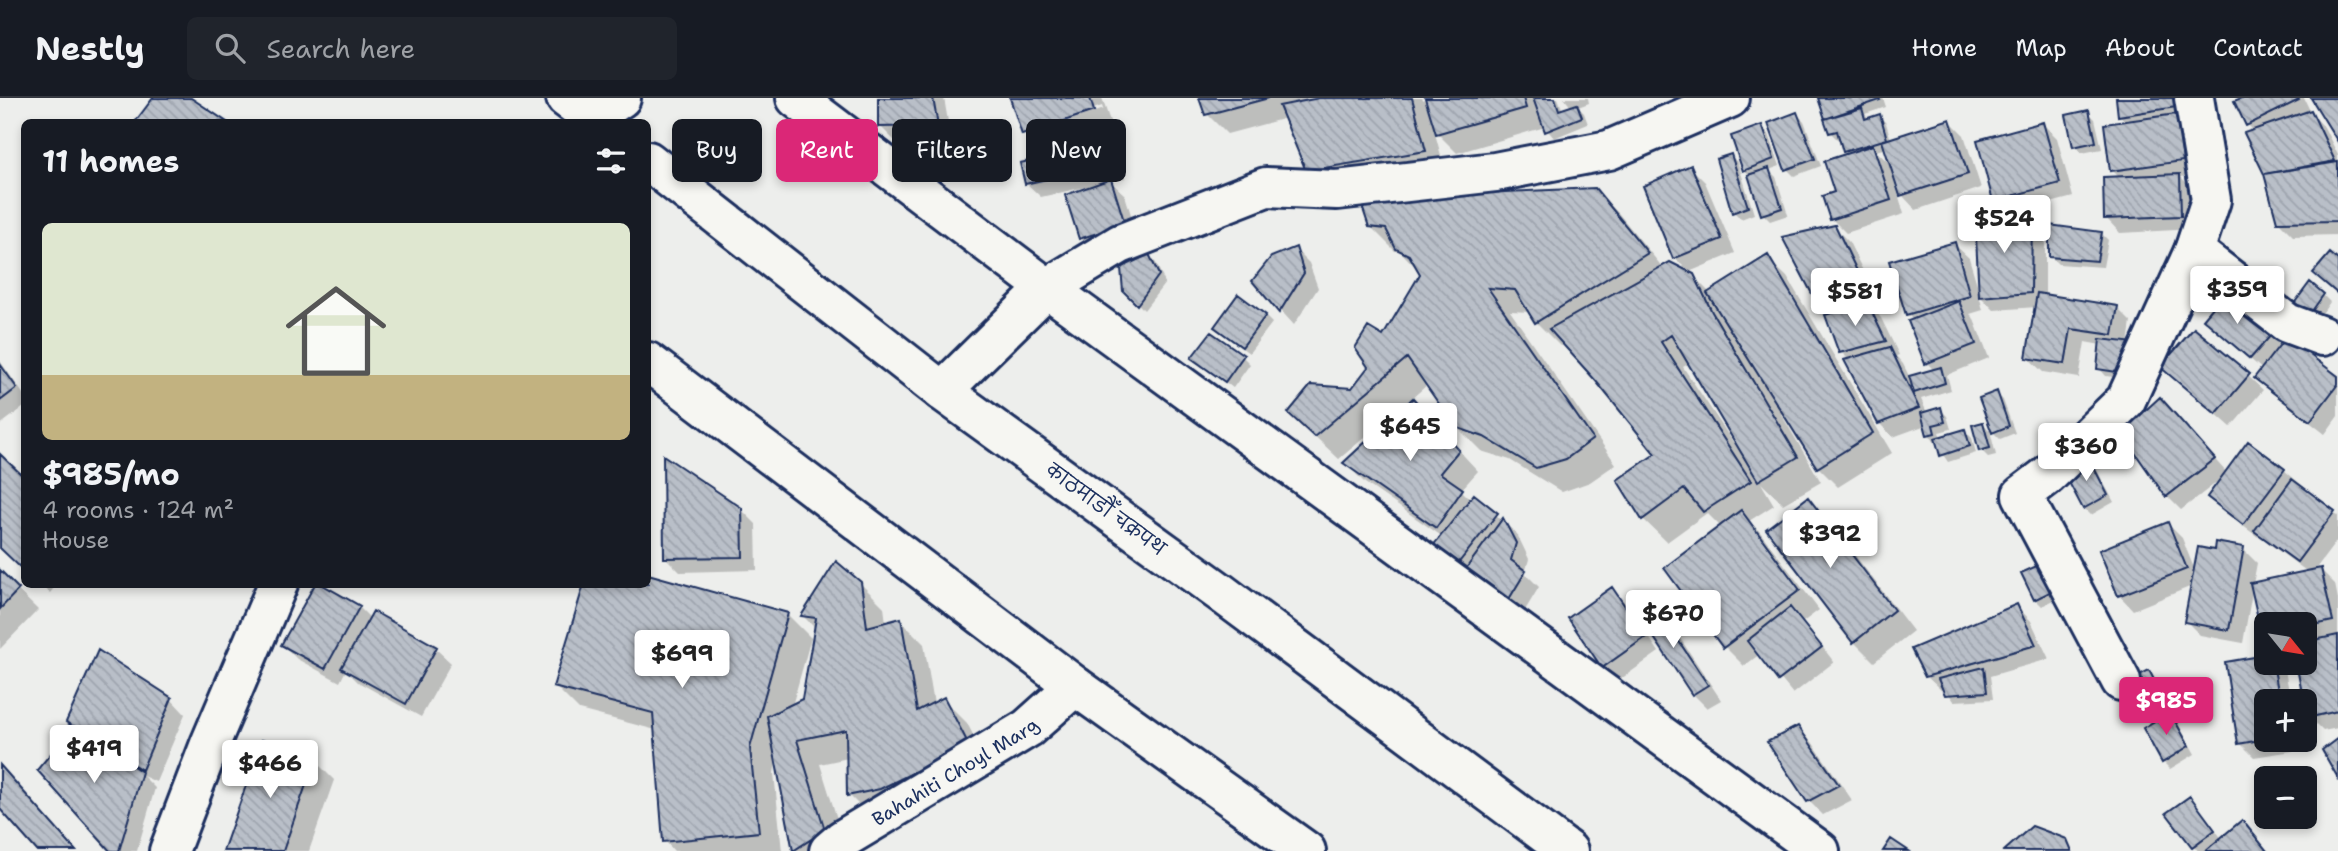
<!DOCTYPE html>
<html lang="en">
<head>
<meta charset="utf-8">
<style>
  :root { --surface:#171b24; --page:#20242c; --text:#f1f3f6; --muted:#9ea1a6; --line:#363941; --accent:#db2777 }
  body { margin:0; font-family:"Shantell Sans","Playpen Sans Deva",sans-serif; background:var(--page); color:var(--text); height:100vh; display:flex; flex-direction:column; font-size:26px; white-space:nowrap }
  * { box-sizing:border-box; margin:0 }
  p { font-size:23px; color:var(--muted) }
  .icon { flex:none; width:38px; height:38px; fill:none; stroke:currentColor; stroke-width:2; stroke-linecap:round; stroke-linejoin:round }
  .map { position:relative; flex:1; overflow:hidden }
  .drawer { position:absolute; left:21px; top:21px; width:630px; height:469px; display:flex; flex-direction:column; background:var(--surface); border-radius:10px; box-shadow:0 4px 10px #0003 }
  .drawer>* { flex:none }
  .top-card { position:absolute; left:672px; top:21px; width:665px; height:63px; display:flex; gap:14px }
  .needle { width:46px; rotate:120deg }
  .buttons { position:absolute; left:2254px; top:514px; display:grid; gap:14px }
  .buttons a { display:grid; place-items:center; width:63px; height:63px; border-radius:10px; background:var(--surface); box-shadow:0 4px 10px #0003; font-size:35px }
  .price { position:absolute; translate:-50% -60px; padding:0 16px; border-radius:7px; background:#fff; color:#222; font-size:23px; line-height:46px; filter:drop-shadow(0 2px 4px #0008) }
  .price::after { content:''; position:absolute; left:50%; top:42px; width:21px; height:16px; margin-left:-10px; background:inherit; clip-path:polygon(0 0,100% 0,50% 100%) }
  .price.on { background:var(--accent); color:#fff }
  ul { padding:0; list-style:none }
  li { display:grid; align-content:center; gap:14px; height:371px; padding:0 21px }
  li span { display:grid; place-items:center; height:217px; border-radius:10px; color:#555 }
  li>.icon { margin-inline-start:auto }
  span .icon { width:126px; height:126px; fill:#fffc; stroke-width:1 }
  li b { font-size:30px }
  h2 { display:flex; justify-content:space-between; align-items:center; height:84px; padding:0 21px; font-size:30px }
  .chip { padding:0 24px; border-radius:10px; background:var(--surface); box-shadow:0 4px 10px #0003; font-size:24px; line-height:63px }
  .chip.on { background:var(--accent); color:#fff }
  header { display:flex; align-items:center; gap:42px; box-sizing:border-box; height:98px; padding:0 35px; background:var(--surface); border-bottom:2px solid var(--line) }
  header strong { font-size:33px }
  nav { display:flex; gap:38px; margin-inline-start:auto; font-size:24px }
  .search { width:490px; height:63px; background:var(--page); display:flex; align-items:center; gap:18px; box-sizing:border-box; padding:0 24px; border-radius:10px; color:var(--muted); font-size:26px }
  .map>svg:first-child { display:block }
  .shadow { fill:#0003; fill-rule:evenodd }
  .building { fill:url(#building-back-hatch); stroke:#1b2f5e; stroke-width:2 }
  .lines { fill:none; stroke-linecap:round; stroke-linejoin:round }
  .minor-casing { stroke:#1b2f5e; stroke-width:44 }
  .secondary-casing { stroke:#1b2f5e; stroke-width:44 }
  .trunk-casing { stroke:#1b2f5e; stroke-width:44 }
  .minor { stroke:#f6f6f2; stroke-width:38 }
  .secondary { stroke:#f6f6f2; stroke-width:38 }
  .trunk { stroke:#f6f6f2; stroke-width:38 }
  .labels { text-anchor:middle; stroke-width:5; stroke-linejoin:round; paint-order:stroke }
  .street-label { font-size:19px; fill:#1b2f5e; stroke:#f6f6f2 }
</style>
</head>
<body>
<header>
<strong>Nestly</strong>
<div class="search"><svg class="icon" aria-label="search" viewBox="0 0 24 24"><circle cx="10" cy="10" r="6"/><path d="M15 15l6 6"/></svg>Search here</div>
<nav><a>Home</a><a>Map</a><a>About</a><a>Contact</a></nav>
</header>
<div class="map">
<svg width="2338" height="753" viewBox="0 0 2338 753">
  <defs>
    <pattern id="building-back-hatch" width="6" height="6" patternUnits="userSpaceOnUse" patternTransform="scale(1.75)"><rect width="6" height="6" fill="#b9bfc8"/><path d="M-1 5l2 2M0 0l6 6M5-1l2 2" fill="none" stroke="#9ea4ae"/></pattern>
  </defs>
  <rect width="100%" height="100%" fill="#edeeec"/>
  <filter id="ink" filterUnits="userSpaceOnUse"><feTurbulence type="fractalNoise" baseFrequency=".0143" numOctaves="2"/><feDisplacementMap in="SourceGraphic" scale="14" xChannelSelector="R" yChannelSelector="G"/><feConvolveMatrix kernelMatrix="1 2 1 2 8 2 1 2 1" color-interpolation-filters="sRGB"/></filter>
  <g filter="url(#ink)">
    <path class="shadow" d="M155,0h33l36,24h-86z
      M879,0h65l7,41 -57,1 -14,-14z
      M1012,0h90l11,32 -69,24 -20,-20zM1102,8l1,3 -70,24v-3z
      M1201,0h221l7,7 -2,-7h131l5,13 8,-4 -7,-9h24l1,5 -11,4 6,6 4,11 -34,14 -9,-11 -88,26 -23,-23 11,40 -117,20 -20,-20 -22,-52 -59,16 -20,-20z
      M1822,0h61l3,9 -21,7 4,5 10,-3 7,7 5,17 59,-19 14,14 17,53 -65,22 -14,-15 -16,-47 -10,3 13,12 15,51 -58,19 -14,-14 5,-26 11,-38 -4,-4 -3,-13 -4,1 -7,-7z
      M2118,0h71l7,77 -15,2 12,13 2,39 -75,4 -14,-15 14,-40 -8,-8 15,-47 -8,-8z
      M2243,0h61l7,15 13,14 14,28v80l-45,1 -15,-15 -24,-90 -6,-6z
      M2088,14l7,7 7,30 -20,4 -7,-7z
      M1797,16l7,7 17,45 -27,10 -7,-7z
      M2043,26l14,14 16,59 -64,17 -14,-14z
      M1762,29l7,7 11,32 -11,4 7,7 12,38 -18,6 -7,-7 -13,-39 -6,-5z
      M1106,48l15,14 4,18 -15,3 15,14 13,43 -43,15 -14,-15 4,-51 -44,10 -15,-14z
      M1731,58l7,7 16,51 -13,5 -7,-7z
      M1691,70l14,14 30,71 -46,19 -14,-14z
      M1595,91l24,25 44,54 30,8 17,17 57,-35 20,19 105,176 -54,34 -20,-20 -34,-55 -3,2 40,68 -38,22 -22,-21 13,22 -25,16 11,11 59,78 -16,12 31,40 -41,32 -33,-40 -16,12 -20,-20 -3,-119 -14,-14 -40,29 -24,-23 15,-65 -94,-111 -4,3 -24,-24 -6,-10 -20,-1 106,153 -26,18 -28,10 -52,-32 -29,-9 -25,-25 -29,-41 -16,14 67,72 -17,19 11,11 3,-5 42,38 12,25 -4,14 14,14 -15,25 -75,-51 -6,-24 -78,-54 -20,-20 66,-61 -2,-2 -70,59 -49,-46 62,-23 19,-23 13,-29 38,-64 -22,-23h-5l-25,-25zM1690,265l46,78 -3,1 -50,-75z
      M2031,121l14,14v63l72,12 14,14 -3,22 9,36 -31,-4 -7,-8 2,-23 -16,-3 -6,36 -36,-6 -15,-14 9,-51 -43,3 -15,-15 4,15 -13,4 3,3 16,41 -42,17 4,15 -30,9 6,14 13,-4 7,7 4,13 -12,3 2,6 24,-7 7,7 4,15 -28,9 -19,-28 -3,-9 -33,12 -14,-14 -30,-63 -8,-8 -12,-37 -9,-9 14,-79 15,15 31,64 -8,2 9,10 18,37 -3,1 7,8 7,14 24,-8 -7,-7 -13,-42 -7,-7 47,-70 15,14 11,36z
      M2101,135l7,7 -5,27 -45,-3 -7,-7z
      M1295,151l14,14 9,25 -24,37 -40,-44z
      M1149,158l7,7 9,20 -21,27 -19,-20z
      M2323,197l7,7 -11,16 -20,-3z
      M2225,198l56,50 57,32v38l-13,18 -54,-42 -15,-14 7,-8 -43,-37z
      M1265,218l7,7 -23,30 -26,-19z
      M1243,259l7,7 -17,24 -39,-30z
      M0,263l24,34v12l-24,18z
      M2163,269l85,9 15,14 -32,37z
      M1996,295l7,7 12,33 -15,6 -7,-7z
      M2174,316l53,59 22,-29 35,26 54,46v23l-24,32 7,-1 14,14 3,15v129l-15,3 -14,-14 -4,-54v-38h-39v13l-3,-3 -10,-48 -10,56 -43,-8 -14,-14 6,-35 -59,24 -14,-15 49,-71 14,14 13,33 20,-19 28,-3 14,14 -4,21 56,-11 -38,-28 -11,-10 -2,2 -35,-26 -14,-14 12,-18 -40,31 -14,-14 -44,-63z
      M1983,325l7,8 6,24 -8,2 -7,-7z
      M0,358l24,23v91l-24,-23z
      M2088,362l7,7 19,35 -23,13 -7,-7z
      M1808,401l19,20 86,112 -39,31 -20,-20z
      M741,411l15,15 1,46 -77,2 -14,-14z
      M0,475l38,37 -38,39z
      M2024,476l42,20 -24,12 -7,-7z
      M648,478l139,38 24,24 -19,68 11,-6 13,-71 -13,-13 57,-33 24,24 2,16 14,-3 24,24 10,60 9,-5 24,24 24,47 -118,49 -24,-24 -1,-37 -28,6 27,87h-51l-19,-92 -3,14 8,78h-108l-9,-10 -9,-111 -77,-20 -24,-24 93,-102z
      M40,486h17l-7,9z
      M1612,491l14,15 33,48 -41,29 -14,-14z
      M1654,508l14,14 53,80 -14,8 -14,-14z
      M2017,508l14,15 18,38 -59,17 3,23 -39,2 -9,-12 -4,1 -15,-14z
      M359,509l12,12 3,-5 62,35 15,14 -30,54 -63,-35 -12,-12 -6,12 -43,-23 -14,-14z
      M2266,559v6h12l7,7 6,32h-25v38h31l2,10 -45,7 -14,-14 -13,-80z
      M2149,575l7,7 17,34 -2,1 6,7 18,32 -25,15 -7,-7 -11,-37 -6,-7z
      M171,601l14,15 -29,68 -13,-6 12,12 -18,63h-24l-74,-81z
      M1798,630l14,14 40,58 -29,15 -14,-14z
      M314,662l20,20 -25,71h-85z
      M2197,707l25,34 19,-16 26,28h-69l-29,-38z"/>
    <path class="building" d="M153,0h38l36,24h-92z
      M878,0h55l5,28 -60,1z
      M1010,0h80l4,13 -72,24z
      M1199,0h70l-64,17z
      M1319,0h93l14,53 -120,20 -27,-65z
      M1425,0h98l3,10 -90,26z
      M1533,0h22l4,12 18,-6 5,13 -37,15z
      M1818,0h61l1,2 -55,19z
      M2116,0h65l2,8 -65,10z
      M2241,0h57l1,2 -53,26 -12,-25z
      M2311,0h27v44z
      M1862,10l3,11 15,-5 7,25 -44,13 -6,-21 -8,2 -5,-14z
      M2089,12l7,32 -23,5 -7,-32z
      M2311,12l24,51 -71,13 -20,-41z
      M1797,14l18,47 -30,11 -17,-47z
      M2177,16l6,47 -73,10 -6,-47z
      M1950,21l18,55 -68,22 -18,-55z
      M2043,24l17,61 -67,18 -16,-61z
      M1762,27l12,34 -31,12 -12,-35z
      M1107,46l4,20 -86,20 -5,-21z
      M1873,47l18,55 -61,20 -8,-24 12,-4 -10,-31z
      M1731,56l17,53 -16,6 -16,-54z
      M2338,64v59l-61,1 -13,-48z
      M1691,67l31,74 -49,20 -30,-73z
      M1769,70l13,40 -21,7 -13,-40z
      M2180,76l1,42 -77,3 -1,-42z
      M1111,81l14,45 -46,15 -14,-44z
      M1595,90l53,65 -113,70 -20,-33 -27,-2 105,151 -27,20 -30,9 -52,-31 -29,-10 -48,-69 -93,79 -26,-24 23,-28 41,3 16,-21 -13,-19 13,-21 15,9 37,-62 -11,-19 -13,-6 -10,-20 -17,-2 -8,-24 49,-7z
      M1975,119h57l-1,76 -52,4z
      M1835,127l32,67 -48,15 -37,-70z
      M2049,127l53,7 -5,29 -48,-4z
      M1955,144l15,54 -64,19 -17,-54z
      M1296,149l8,26 -25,40 -27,-32 19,-24z
      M2330,155l8,7v34l-25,-21z
      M1149,156l10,21 -22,30 -14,-14 -2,-23z
      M1768,157l105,178 -56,35 -110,-175z
      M1670,164l24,12 18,38 86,145 -40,24 -87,-146 -10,7 90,139 -48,31 -19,-23 -42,31 -25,-40 38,-26 -60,-74 -46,-51z
      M2310,184l14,12 -12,17 16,12 -38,-14z
      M2037,195l81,13 -5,29 -42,-6 -6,35 -39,-6z
      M2225,195l47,41 -22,25 -47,-40z
      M1238,196l28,21 -24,32 -28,-20z
      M1959,203l17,43 -51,20 -17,-43z
      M1867,204l19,39 -47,12 -14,-38z
      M2194,230l56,46 -34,40 -56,-47z
      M1211,234l33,23 -19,27 -34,-24z
      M2286,239l52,39v8l-28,37 -56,-43z
      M2100,241l35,4 -5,31 -33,-5z
      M1890,249l29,61 -41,16 -34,-64z
      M0,266l17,24 -17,13z
      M1941,269l4,16 -31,10 -5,-17z
      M1997,293l12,35 -17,7 -13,-35z
      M2160,299l55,62 -49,38 -45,-64z
      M1413,300l46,52 -19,23 23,16 -27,39 -93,-65z
      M1941,309l4,15 -12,3 2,8 -8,2 -6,-22z
      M1983,324l7,26 -11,3 -7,-26z
      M1965,331l5,17 -30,10 -5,-18z
      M2248,343l37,28 -42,56 -36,-28z
      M0,356l24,23v94l-24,-23z
      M663,357l79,53 1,49 -79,1z
      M2089,360l19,37 -25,14 -20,-38z
      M2292,381l43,32 -38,51 -43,-31z
      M1474,396l24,19 -42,53 -24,-19z
      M1808,399l86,113 -41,33 -87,-114z
      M1741,412l59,80 -77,58 -59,-80z
      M1503,420l13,25 -5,17 15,11 -17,28 -44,-29z
      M2168,424l19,47 -69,27 -19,-46z
      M2215,444l29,5 -15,83 -45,-8 14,-75 16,3z
      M836,463l25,21 6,45 34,-9 16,93 27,-14 25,48 -89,44 -33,7 -1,-66 -49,10 28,90 -32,21 -26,-135 35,-17 14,-81 -15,-2z
      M2048,463l12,26 -26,13 -13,-27z
      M2321,470l12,53 -28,6v-2h-39v10l-4,1 -12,-53z
      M0,472l19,19 -19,20z
      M648,476l140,39 -38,135 9,84 -96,10 -10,-129 -100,-26 31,-103h64z
      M315,486h6l39,22 -35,63 -44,-24z
      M1612,489l34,50 -44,31 -34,-50z
      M1654,506l54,81 -16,10 -53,-80z
      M2017,506l19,41 -111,32 -14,-28z
      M1790,509l32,40 -44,34 -31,-40z
      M373,513l64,36 -31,57 -65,-36z
      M2338,537v76l-31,7 -11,-55h9v-21z
      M98,552l74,48 -30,72 -76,-48z
      M2266,557v8h7l7,39h-14v37l-28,5 -13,-82z
      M1984,569l3,25 -42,3 -7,-16z
      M2149,572l19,37 -24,12 -18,-37z
      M2170,614l19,34 -27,17 -19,-35z
      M74,628l68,46 -23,79h-9l-73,-81z
      M1798,628l41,59 -32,17 -40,-60z
      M2338,640v40l-16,-28z
      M262,642l53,19 -32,92h-60z
      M0,667l76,86h-39l-37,-42z
      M2190,698l25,34 -23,17 -26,-34z
      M2242,722l25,31h-62z
      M2032,728l35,13 5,12h-68z
      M1891,741l18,12h-26z"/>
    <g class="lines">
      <defs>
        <g id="minor">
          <path d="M796,0l251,190 773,563"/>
          <path d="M2194,153l93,72 35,13"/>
          <path d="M648,264l427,324 231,165"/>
          <path d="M942,293l105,-103 73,-44 146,-57 71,3 158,-18 114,-22 121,-52"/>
          <path d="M2121,583l-99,-186 25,-19 79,-76 68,-149 17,-51 -17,-102"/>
          <path id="s1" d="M829,753l14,-12 185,-111 47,-42"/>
        </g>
        <path id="secondary" d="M585,24l36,-24
          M169,753l41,-107 68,-160"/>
        <path id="trunk" d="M566,0l32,24
          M648,63l294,230 278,201 348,259"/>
      </defs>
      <use href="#minor" class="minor-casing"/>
      <use href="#secondary" class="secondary-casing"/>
      <use href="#trunk" class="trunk-casing"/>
      <use href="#minor" class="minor"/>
      <use href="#secondary" class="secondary"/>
      <use href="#trunk" class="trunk"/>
    </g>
  </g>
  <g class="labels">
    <g class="street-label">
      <text transform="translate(1106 411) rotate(36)" y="7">काठमाडाैँ चक्रपथ</text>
      <text dy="7" stroke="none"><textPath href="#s1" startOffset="149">Bahahiti Choyl Marg</textPath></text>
    </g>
  </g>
</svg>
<div class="buttons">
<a><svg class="needle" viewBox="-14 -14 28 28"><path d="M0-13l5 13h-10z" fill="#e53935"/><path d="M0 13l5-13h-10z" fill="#9ea1a6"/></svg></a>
<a>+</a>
<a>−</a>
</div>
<b class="price" style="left:2004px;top:157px">$524</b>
<b class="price" style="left:2237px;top:228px">$359</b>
<b class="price" style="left:1855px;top:230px">$581</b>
<b class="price" style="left:1410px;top:365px">$645</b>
<b class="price" style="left:2086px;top:385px">$360</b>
<b class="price" style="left:1830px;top:472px">$392</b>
<b class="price" style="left:1673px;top:552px">$670</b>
<b class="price" style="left:682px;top:592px">$699</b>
<b class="price on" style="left:2166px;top:639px">$985</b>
<b class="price" style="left:94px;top:687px">$419</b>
<b class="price" style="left:270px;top:702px">$466</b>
<div class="top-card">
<a class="chip">Buy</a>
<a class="chip on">Rent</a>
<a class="chip">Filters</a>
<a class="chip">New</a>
</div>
<section class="drawer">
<h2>11 homes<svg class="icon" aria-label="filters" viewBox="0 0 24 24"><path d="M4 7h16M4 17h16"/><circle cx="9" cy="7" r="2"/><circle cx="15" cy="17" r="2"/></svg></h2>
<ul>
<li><span style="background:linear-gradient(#dfe7d0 70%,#c2b280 0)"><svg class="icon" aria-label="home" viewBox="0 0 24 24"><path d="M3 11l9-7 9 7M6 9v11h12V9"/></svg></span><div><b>$985/mo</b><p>4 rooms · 124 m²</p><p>House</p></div></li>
</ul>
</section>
</div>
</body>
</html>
